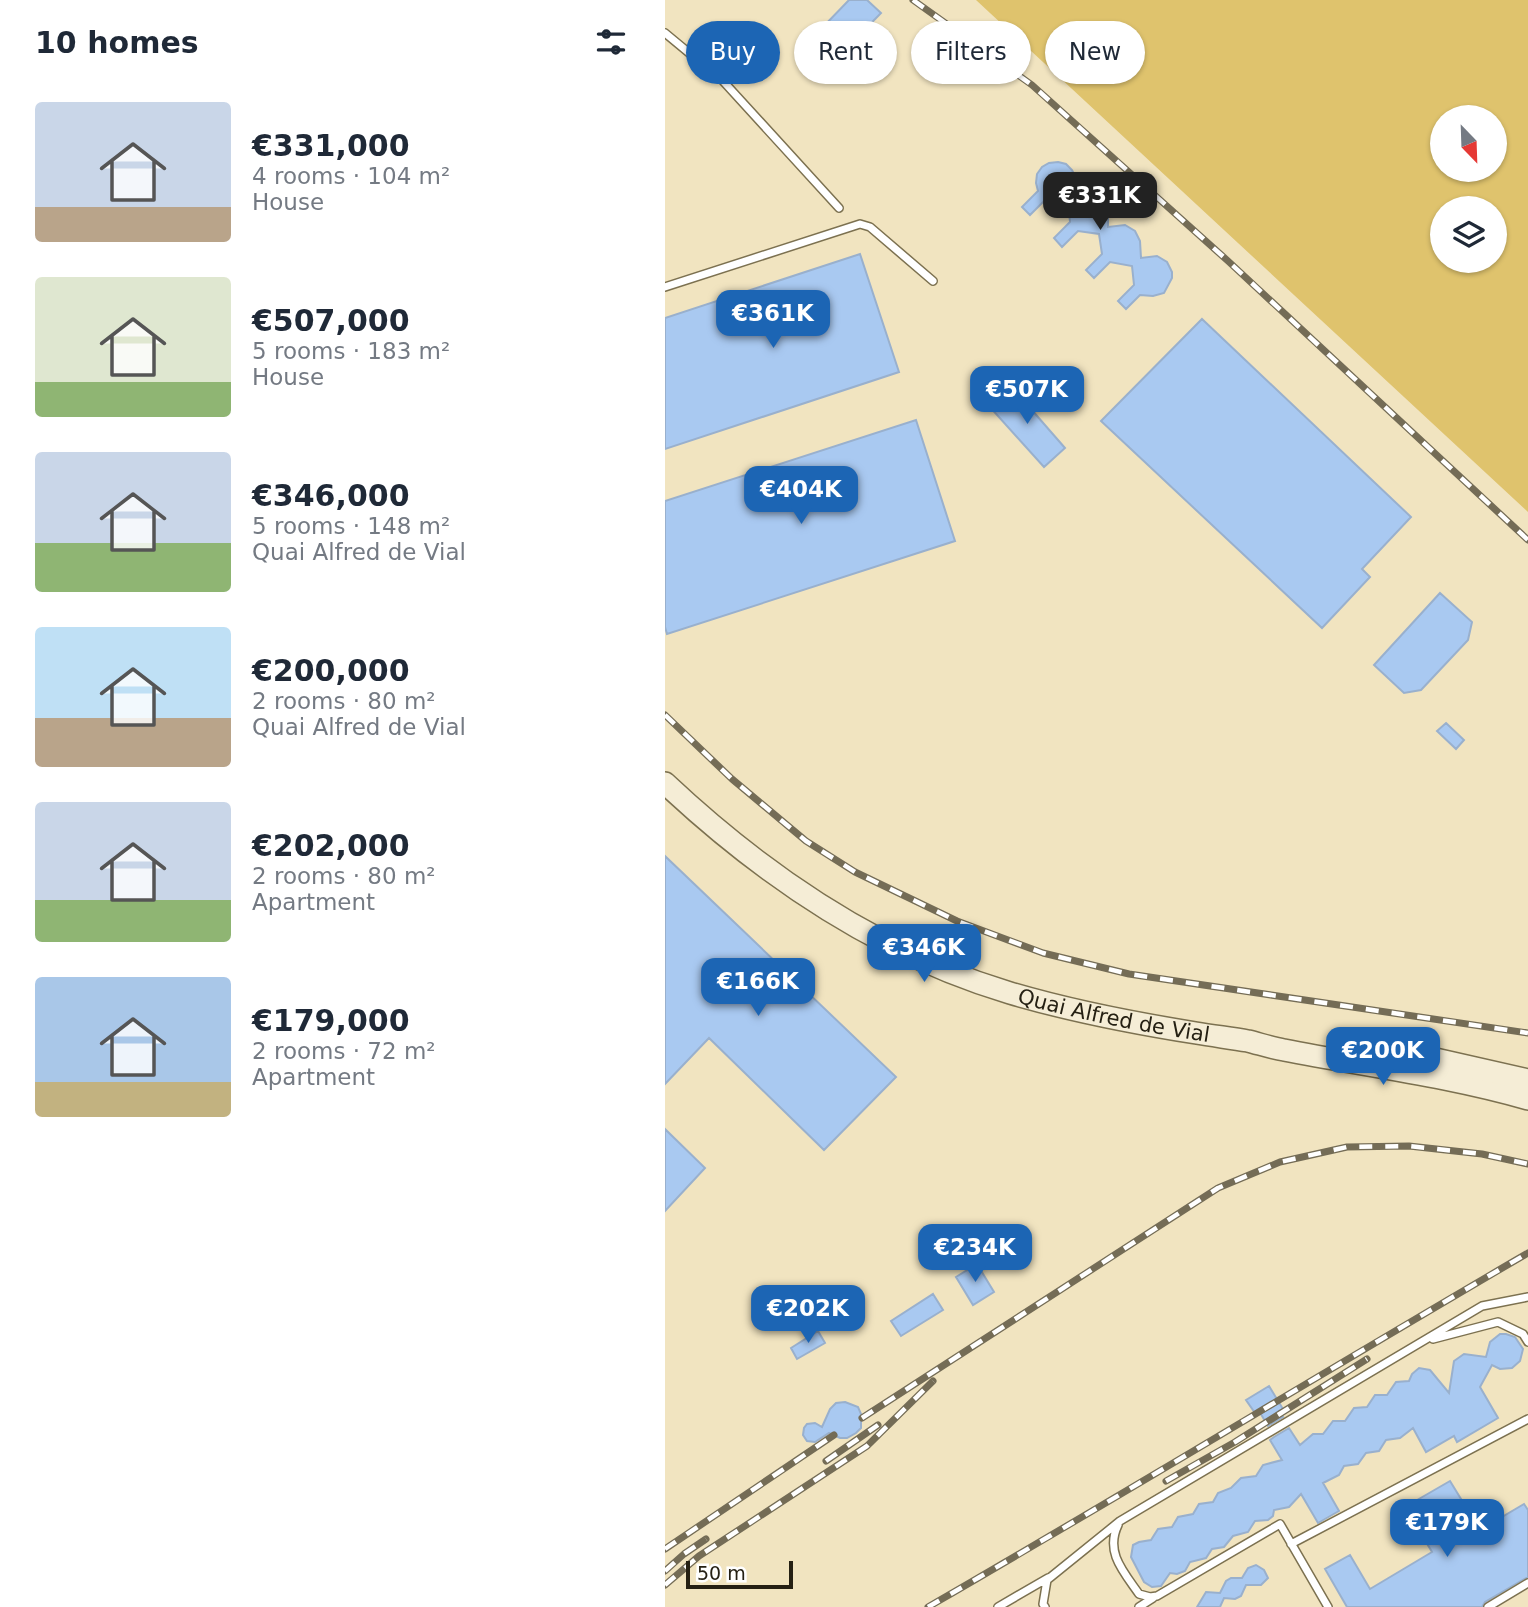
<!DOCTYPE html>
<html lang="en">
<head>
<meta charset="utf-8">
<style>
  :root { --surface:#fff; --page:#f6f6f7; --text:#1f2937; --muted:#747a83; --accent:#1c65b4 }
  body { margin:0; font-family:"DejaVu Sans",sans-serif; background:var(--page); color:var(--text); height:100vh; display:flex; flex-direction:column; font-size:26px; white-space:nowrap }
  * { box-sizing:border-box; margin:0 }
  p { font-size:23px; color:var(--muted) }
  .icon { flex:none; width:38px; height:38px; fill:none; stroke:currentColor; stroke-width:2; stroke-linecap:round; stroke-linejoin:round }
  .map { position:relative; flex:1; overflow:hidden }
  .drawer { display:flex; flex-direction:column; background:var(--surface); width:665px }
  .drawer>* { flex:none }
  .banner { position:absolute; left:21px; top:21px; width:665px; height:63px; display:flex; gap:14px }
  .needle { width:46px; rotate:157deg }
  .fabs { position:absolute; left:765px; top:105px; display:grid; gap:14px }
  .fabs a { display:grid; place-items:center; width:77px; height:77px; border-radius:50%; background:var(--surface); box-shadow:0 2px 5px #0004; font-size:35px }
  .scale { position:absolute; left:21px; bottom:18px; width:107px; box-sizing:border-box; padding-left:7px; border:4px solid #252013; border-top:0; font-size:19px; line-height:24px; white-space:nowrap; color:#252013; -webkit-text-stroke:5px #fff; paint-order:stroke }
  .price { position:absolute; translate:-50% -60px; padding:0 16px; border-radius:14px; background:var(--accent); color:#fff; font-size:23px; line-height:46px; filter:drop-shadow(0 2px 4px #0008) }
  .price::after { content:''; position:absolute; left:50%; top:42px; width:21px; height:16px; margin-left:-10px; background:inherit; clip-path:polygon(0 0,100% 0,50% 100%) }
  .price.selected { background:#222; color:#fff }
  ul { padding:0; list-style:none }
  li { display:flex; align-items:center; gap:21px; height:175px; padding:0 35px }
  li span { display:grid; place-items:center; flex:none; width:196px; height:140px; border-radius:7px; color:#555 }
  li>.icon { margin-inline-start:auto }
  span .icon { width:84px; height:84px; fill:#fffc; stroke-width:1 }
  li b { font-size:30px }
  h2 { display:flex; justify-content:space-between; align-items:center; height:84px; padding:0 35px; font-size:30px }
  .tag { padding:0 24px; border-radius:32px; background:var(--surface); box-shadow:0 2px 5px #0004; font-size:24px; line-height:63px }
  .tag.selected { background:var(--accent); color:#fff }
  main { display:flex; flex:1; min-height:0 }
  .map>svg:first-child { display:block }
  .water { fill:#dfc36d; fill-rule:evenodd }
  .building { fill:#a9c9f1; stroke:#99b0cd; stroke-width:2 }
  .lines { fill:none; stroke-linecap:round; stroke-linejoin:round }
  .lane-casing { stroke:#7c7150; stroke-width:10 }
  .secondary-casing { stroke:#7c7150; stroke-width:24 }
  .lane { stroke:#fff; stroke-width:7 }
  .secondary { stroke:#f5edd6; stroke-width:21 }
  .rail-casing { stroke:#746c56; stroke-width:7 }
  .rail { stroke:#fff; stroke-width:4.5; stroke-dasharray:13; stroke-linecap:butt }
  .labels { text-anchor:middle; stroke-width:5; stroke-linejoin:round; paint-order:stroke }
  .street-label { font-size:21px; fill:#252013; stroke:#fff }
</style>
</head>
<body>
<main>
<section class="drawer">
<h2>10 homes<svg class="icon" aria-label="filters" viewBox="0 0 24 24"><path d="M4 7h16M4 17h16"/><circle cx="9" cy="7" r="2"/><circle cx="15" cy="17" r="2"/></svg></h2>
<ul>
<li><span style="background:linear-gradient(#c9d6e8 75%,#b9a48a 0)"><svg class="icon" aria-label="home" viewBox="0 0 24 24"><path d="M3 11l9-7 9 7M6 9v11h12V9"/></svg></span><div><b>€331,000</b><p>4 rooms · 104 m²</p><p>House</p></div></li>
<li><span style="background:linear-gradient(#dfe7d0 75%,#8fb573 0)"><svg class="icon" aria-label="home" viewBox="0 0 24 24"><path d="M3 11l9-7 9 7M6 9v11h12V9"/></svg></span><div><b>€507,000</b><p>5 rooms · 183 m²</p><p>House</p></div></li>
<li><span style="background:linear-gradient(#c9d6e8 65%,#8fb573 0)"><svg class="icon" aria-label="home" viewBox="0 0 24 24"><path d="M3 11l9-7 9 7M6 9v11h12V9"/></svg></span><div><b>€346,000</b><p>5 rooms · 148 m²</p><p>Quai Alfred de Vial</p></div></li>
<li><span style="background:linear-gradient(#bfe0f5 65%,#b9a48a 0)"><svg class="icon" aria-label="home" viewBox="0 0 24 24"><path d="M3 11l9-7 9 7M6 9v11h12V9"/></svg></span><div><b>€200,000</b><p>2 rooms · 80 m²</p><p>Quai Alfred de Vial</p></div></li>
<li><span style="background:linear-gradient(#c9d6e8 70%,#8fb573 0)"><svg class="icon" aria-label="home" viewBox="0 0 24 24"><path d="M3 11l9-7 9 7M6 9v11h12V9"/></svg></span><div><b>€202,000</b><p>2 rooms · 80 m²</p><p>Apartment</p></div></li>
<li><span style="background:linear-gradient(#a9c7e8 75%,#c2b280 0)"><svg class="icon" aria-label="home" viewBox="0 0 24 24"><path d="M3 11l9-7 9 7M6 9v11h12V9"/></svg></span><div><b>€179,000</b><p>2 rooms · 72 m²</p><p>Apartment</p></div></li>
</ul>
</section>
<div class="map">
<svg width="863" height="1607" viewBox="0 0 863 1607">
  <rect width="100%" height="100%" fill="#f1e4c0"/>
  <path class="water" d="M311,0h552v512zM777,117h53v53h-53zM777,208h53v53h-53z"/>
  <path class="building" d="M184,0h18l14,13 -37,38 -23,-22z
    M393,162l8,2 6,6 4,8v17l17,-1 10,5 5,11v17l17,-2 10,6 5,10 1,17 16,-2 10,6 5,10v6l-8,15 -11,3 -13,-1 -14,14 -8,-8 16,-16 -2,-19 -22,-4 -16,16 -8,-8 16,-16 -3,-20 -21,-3 -16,16 -8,-9 16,-16 -2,-19 -23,-3 -15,15 -8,-8 16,-16 -2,-8 1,-9 5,-7 7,-4z
    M195,254l39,118 -234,77v-131z
    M537,319l209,198 -49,52 8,8 -48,51 -221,-207z
    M345,385l55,63 -21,19 -55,-61z
    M251,420l39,121 -288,93 -2,-7v-126z
    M775,593l32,29 -4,18 -47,50 -17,3 -30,-28z
    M781,723l18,17 -8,9 -19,-18z
    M0,856l231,221 -72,73 -115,-112 -44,46z
    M0,1129l40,39 -40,43z
    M312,1264l17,28 -21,13 -17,-28z
    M268,1294l10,16 -42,26 -10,-15z
    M153,1331l7,12 -28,16 -6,-11z
    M835,1334h6l9,3 8,12 -3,12 -8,7 -12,1 -8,-4 -12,22 18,31 -41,24 -3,-6 -28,16 -13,-24 -13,10 -14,2 -7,11 -13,2 -8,11 -14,2 -5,9 -16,8 16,28 -21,12 -17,-29 -12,13 -15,3 -1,6 -5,4 -13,1 -7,11 -15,4 -9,11 -12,2 -6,9 -16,4 -5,9 -8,3 -7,-1 -9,13 -9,1 -8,-5 -13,-25 2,-12 6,-3 12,-2 7,-11 14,-2 6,-10 15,-3 6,-10 14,-2 5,-9 13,-5 10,-10 15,-2 7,-11 19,-5 -12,-20 4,-3 15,-9 11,17 13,-11h10l10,-13h12l9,-13 13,-1 8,-12h12l9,-13 13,-1 3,-7 7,-6 11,2 19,23 5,-32 10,-7 22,3 4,-15z
    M604,1386l14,23 -4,2 4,6 -15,9 -9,-15 -4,2 -9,-13z
    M180,1402l13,5 3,7v14l-5,5 -9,5h-7l-11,-5 -14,9 -8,-1 -4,-6 1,-7 3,-4 8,-1 7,4 8,-18 6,-6z
    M785,1481l30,49 44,-26 4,6v67l-43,25 -3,5h-135l-22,-38 25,-14 20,34 62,-37 -27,-45z
    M591,1565l8,5 4,8 -7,7h-15l-5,11 -6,3 -11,-1 -4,9h-23l9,-15 14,1 6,-12 5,-3h11l6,-10z"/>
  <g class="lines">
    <defs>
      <path id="lane" d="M0,33l58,48 116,127
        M0,287l195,-63 10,3 63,54
        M768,1339l65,-17 25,12 5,8
        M453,1525c-13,27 5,46 21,69l11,3 7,-1 123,-72 48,83
        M626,1544l237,-125
        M333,1607l50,-29
        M380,1607l-2,-3 4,-24 73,-59 362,-215 46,-9
        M474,1607l14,-9
        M823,1607l40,-24"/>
      <g id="secondary">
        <path id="s1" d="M0,783c99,93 214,171 345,210 61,18 123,30 186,40 17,3 35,5 52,8 12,3 24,7 36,9 82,16 164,26 244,49"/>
        <path d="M677,1046l80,10 106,24"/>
      </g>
    </defs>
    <use href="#lane" class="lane-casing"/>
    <use href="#secondary" class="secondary-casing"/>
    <use href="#lane" class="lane"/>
    <use href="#secondary" class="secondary"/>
    <defs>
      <path id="rail" d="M248,0l119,85 196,176 300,279
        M0,715l67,64 74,62 49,31 102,49 86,32 86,21 399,59
        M197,1418l356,-230 62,-26 67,-15 62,-1 73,8 46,10
        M161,1461l52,-36
        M501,1481l69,-39 132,-83
        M0,1549l169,-114
        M0,1571l19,-17 22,-15
        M0,1585l34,-29 168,-110 66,-65
        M263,1607c201,-116 399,-237 600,-354"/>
    </defs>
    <use href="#rail" class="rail-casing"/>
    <use href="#rail" class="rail"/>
  </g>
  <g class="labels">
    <g class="street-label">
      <text dy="7" stroke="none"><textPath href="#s1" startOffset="514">Quai Alfred de Vial</textPath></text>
    </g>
  </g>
</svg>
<div class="fabs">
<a><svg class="needle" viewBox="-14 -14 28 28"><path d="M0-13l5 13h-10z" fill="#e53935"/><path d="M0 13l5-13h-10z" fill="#747a83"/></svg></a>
<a><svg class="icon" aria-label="layers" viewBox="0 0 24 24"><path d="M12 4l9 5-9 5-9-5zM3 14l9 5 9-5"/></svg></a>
</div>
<div class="scale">50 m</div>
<b class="price selected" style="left:435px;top:232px">€331K</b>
<b class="price" style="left:108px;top:350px">€361K</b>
<b class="price" style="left:362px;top:426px">€507K</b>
<b class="price" style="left:136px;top:526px">€404K</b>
<b class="price" style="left:259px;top:984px">€346K</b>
<b class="price" style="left:93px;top:1018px">€166K</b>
<b class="price" style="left:718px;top:1087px">€200K</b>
<b class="price" style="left:310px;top:1284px">€234K</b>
<b class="price" style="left:143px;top:1345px">€202K</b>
<b class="price" style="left:782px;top:1559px">€179K</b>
<div class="banner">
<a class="tag selected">Buy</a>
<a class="tag">Rent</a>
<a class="tag">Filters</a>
<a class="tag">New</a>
</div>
</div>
</main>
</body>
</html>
